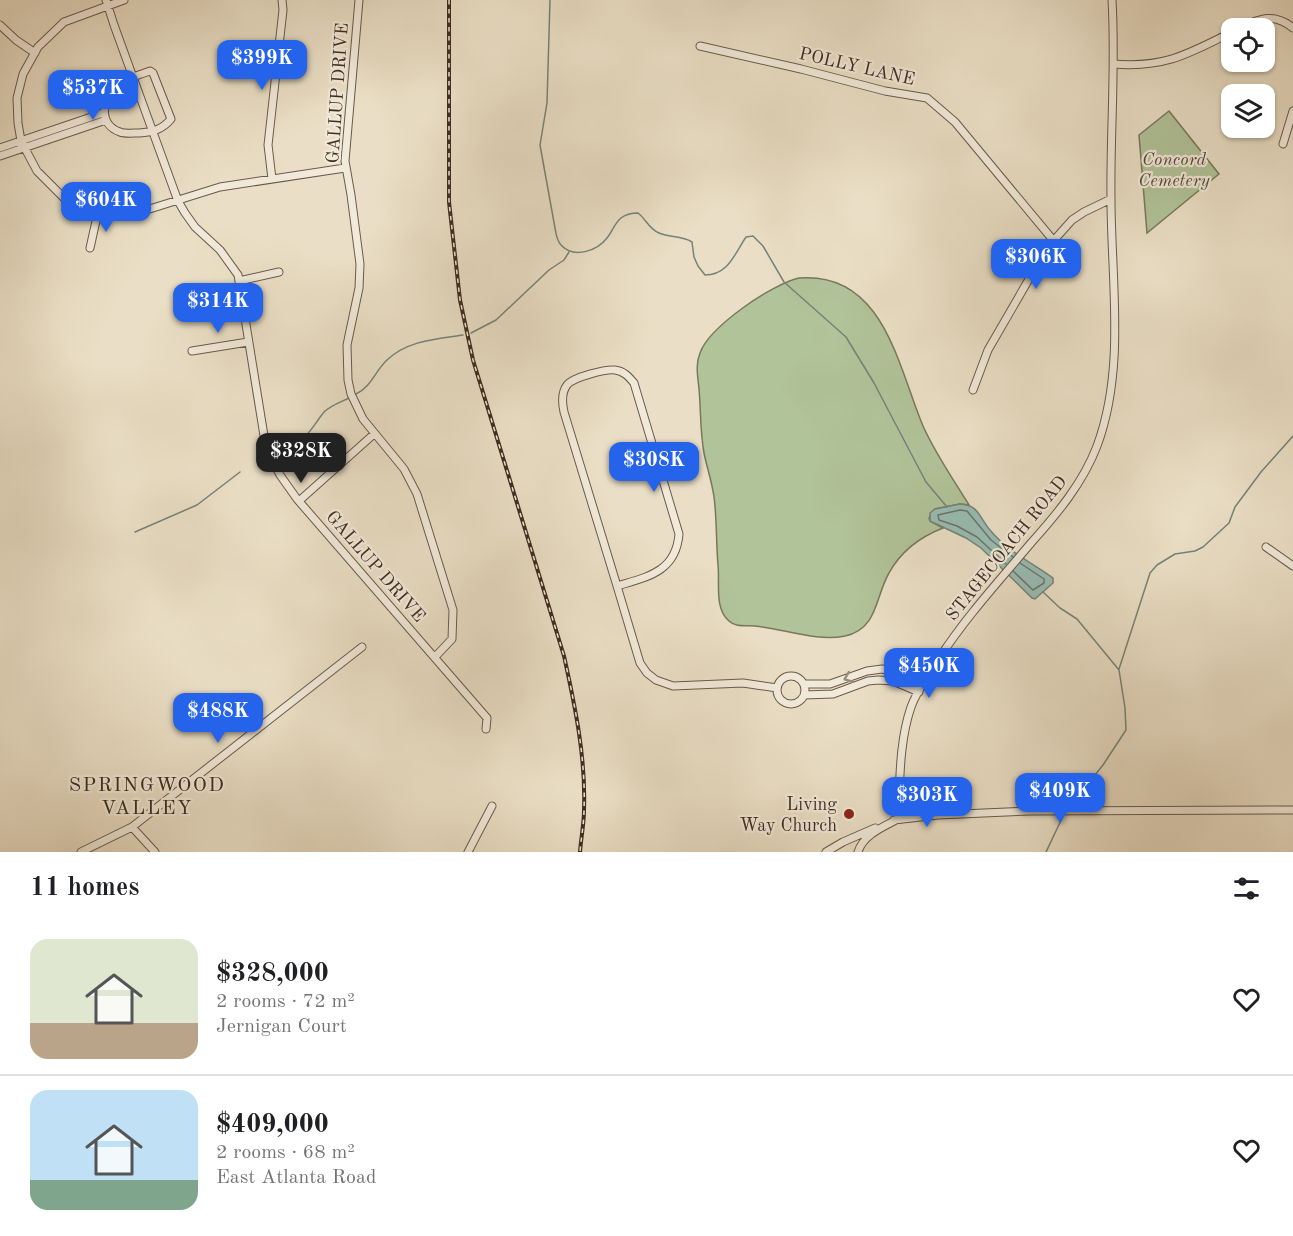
<!DOCTYPE html>
<html lang="en">
<head>
<meta charset="utf-8">
<style>
  :root { --surface:#fff; --page:#f2f2f2; --text:#202124; --muted:#757577; --line:#e0e0e0; --accent:#2563eb }
  body { margin:0; font-family:"Old Standard TT",serif; background:var(--page); color:var(--text); height:100vh; display:flex; flex-direction:column; font-size:22px; white-space:nowrap }
  * { box-sizing:border-box; margin:0 }
  p { font-size:20px; color:var(--muted) }
  .icon { flex:none; width:33px; height:33px; fill:none; stroke:currentColor; stroke-width:2; stroke-linecap:round; stroke-linejoin:round }
  .map { position:relative; height:852px; overflow:hidden }
  .panel { display:flex; flex-direction:column; background:var(--surface); flex:1 }
  .panel>* { flex:none }
  .fabs { position:absolute; left:1221px; top:18px; display:grid; gap:12px }
  .fabs a { display:grid; place-items:center; width:54px; height:54px; border-radius:12px; background:var(--surface); box-shadow:0 2px 4px #0004; font-size:30px }
  .price { position:absolute; translate:-50% -51px; padding:0 14px; border-radius:12px; background:var(--accent); color:#fff; font-size:20px; line-height:39px; filter:drop-shadow(0 2px 3px #0008) }
  .price::after { content:''; position:absolute; left:50%; top:36px; width:18px; height:14px; margin-left:-9px; background:inherit; clip-path:polygon(0 0,100% 0,50% 100%) }
  .price.current { background:#222; color:#fff }
  ul { padding:0; list-style:none }
  li { display:flex; align-items:center; gap:18px; height:150px; padding:0 30px }
  li+li { border-top:2px solid var(--line) }
  li span { display:grid; place-items:center; flex:none; width:168px; height:120px; border-radius:18px; color:#555 }
  li>.icon { margin-inline-start:auto }
  span .icon { width:72px; height:72px; fill:#fffc; stroke-width:1 }
  li b { font-size:26px }
  h2 { display:flex; justify-content:space-between; align-items:center; height:72px; padding:0 30px; font-size:26px }
  .map>svg:first-child { display:block }
  .green { fill:#b1c399; stroke:#78785d; stroke-width:1.5 }
  .water { fill:#98bdb4; stroke:#758379; stroke-width:1.5 }
  .lines { fill:none; stroke-linecap:round; stroke-linejoin:round }
  .shore { stroke:#6c756a; stroke-width:1.5 }
  .stream { stroke:#758379; stroke-width:1.5 }
  .minor-casing { stroke:#6a5a4a; stroke-width:9 }
  .minor { stroke:#f1eada; stroke-width:7 }
  .rail-casing { stroke:#402d21; stroke-width:4 }
  .rail { stroke:#f1eada; stroke-width:1.5; stroke-dasharray:4.5; stroke-linecap:butt }
  .oneway { stroke:#988c7e }
  .poi-dot { fill:#8f2418; stroke:#f1eada; stroke-width:2 }
  .labels { text-anchor:middle; stroke-width:4.5; stroke-linejoin:round; paint-order:stroke }
  .street-label { font-size:18px; fill:#402d21; stroke:#f1eada }
  .park-label { font-size:18px; font-style:italic; fill:#574b39; stroke:#f1eada }
  .poi-label { font-size:18px; fill:#402d21; stroke:#f1eada; text-anchor:end }
  .neighbourhood-label { font-size:20px; letter-spacing:1.5px; fill:#402d21; stroke:#f1eada }
</style>
</head>
<body>
<div class="map">
<svg width="1293" height="852" viewBox="0 0 1293 852">
  <rect width="100%" height="100%" fill="#eadfc6"/>
  <filter id="stains"><feTurbulence type="fractalNoise" baseFrequency=".00333" numOctaves="4"/><feColorMatrix values="0 0 0 0 .2 0 0 0 0 .09 0 0 0 0 .02 0 0 0 .5 -.17"/></filter>
  <radialGradient id="worn" r=".72"><stop offset=".6" stop-color="#630" stop-opacity="0"/><stop offset="1" stop-color="#630" stop-opacity=".3"/></radialGradient>
  <path class="green" d="M1169,111l50,63 -72,59 -8,-98z
    M799,278c85,-7 99,89 124,148 12,27 30,53 46,79l-9,-1 -25,5 -6,9 1,3 13,7c-23,9 -42,23 -54,45 -14,24 -11,56 -44,63 -27,6 -61,-7 -90,-10 -8,-1 -19,2 -26,-5 -15,-13 -9,-38 -11,-56 -2,-23 -1,-46 -4,-68 -2,-15 -7,-29 -10,-44 -4,-21 -3,-43 -5,-64 -1,-12 -4,-24 1,-36 9,-26 72,-69 99,-75z"/>
  <path class="water" d="M960,504c19,1 19,13 30,26 16,20 42,33 63,48v5l-18,16 -3,-1 -51,-50 -15,-10 -36,-17v-8l5,-4z"/>
  <g class="lines">
    <path class="shore" d="M1006,564l-29,-27 -20,-11 -18,-6 -1,-5 22,-5 7,1 24,29 22,17
      M1013,571l20,19 11,-7v-4l-24,-16"/>
    <path class="stream" d="M550,0l-3,103 -7,42 15,83c1,6 2,13 6,17 13,14 36,6 46,-7 5,-6 7,-14 14,-20 5,-4 10,-5 17,-5 8,6 11,16 21,20 11,5 22,2 33,9l2,15 4,9 7,9c23,0 29,-20 41,-38l7,-1 10,10 21,36 62,55 28,46 52,99 21,25
      M471,333l25,-13 53,-50 15,-10 5,-8
      M356,394c16,-8 19,-23 31,-34 21,-20 51,-21 76,-25
      M286,445c21,-3 26,-18 38,-33 6,-6 17,-10 25,-14
      M135,532l62,-27 43,-33
      M1043,592l17,16 17,11 42,51 6,38 1,22 -23,35 -35,44
      M1119,669l31,-96 7,-8 18,-11 20,-3 8,-4 26,-24 6,-16 26,-35 32,-36
      M1046,852l19,-40"/>
    <defs>
      <path id="minor" d="M106,0l8,25 64,176 7,12 10,14 25,23 18,25 28,173 14,27 17,24 190,219 -1,11
        M124,0l-60,22 -26,25 -15,27 -6,24 1,25 3,18 16,30 29,29 12,7 26,7 36,-2 80,-25 125,-19
        M359,0l-14,161 6,34 9,69 -1,24 -12,57 1,35 3,14 12,25 41,50 13,25 36,116 -1,29 -17,18
        M0,25l16,15 19,13
        M1239,28c20,-9 35,-16 54,0
        M700,46l101,23 84,22 42,7 28,24 98,118
        M1114,64c51,4 74,-10 118,-32
        M150,71l3,2 18,46c-9,11 -19,13 -32,14 -6,0 -14,1 -19,-1 -22,-8 -18,-32 -4,-45 10,-8 22,-12 34,-16z
        M1283,144l10,-33
        M0,148l103,-35
        M0,156l106,-36
        M272,179l-4,-34 15,-135 -1,-10
        M90,248l8,-36
        M239,281l40,-9
        M192,351l56,-9
        M973,390l15,-40 59,-102 25,-28 12,-8 27,-13
        M299,501l75,-67
        M1266,547l27,19
        M617,586l-53,-174c-2,-9 -3,-19 3,-27 6,-8 39,-16 48,-15 9,1 14,7 19,13l45,151c-3,38 -32,43 -62,52l23,77 7,10 9,7 17,6 70,-3 34,5
        M777 690a14 14 0 1 1 28 0a14 14 0 1 1-28 0Z
        M804,684h26l37,-13 15,-2 19,4 22,11
        M804,695l29,-1 35,-13 10,-1 15,1 26,11
        M894,820l44,-5 91,-4 264,-1
        M132,827l23,25
        M81,852l51,-25 230,-180
        M468,852l24,-46
        M826,852l17,-10 32,-14
        M858,852c5,-17 25,-25 40,-33 2,-37 1,-77 13,-112 6,-17 18,-32 27,-47 27,-42 61,-79 93,-117 26,-29 52,-60 66,-97 29,-78 14,-166 14,-247 -1,-66 5,-132 1,-199"/>
    </defs>
    <use href="#minor" class="minor-casing"/>
    <use href="#minor" class="minor"/>
    <defs>
      <path id="rail" d="M449,0v202l11,98 13,60 91,296c11,50 22,102 20,154 0,14 -3,28 -4,42"/>
    </defs>
    <use href="#rail" class="rail-casing"/>
    <use href="#rail" class="rail"/>
  </g>
  <defs><path id="oneway-chevron" d="M-2-3.5L2.5 0L-2 3.5" fill="none" stroke-width="1.6" stroke-linecap="round" stroke-linejoin="round" transform="scale(1.5)"/></defs>
  <use class="oneway" href="#oneway-chevron" transform="translate(848 678) rotate(158)"/>
  <circle class="poi-dot" cx="849" cy="814" r="6"/>
  <g class="labels">
    <g class="street-label">
      <text transform="translate(857 66) rotate(13)" y="6">POLLY LANE</text>
      <text transform="translate(337 93) rotate(-86)" y="6">GALLUP DRIVE</text>
      <text transform="translate(1006 548) rotate(-51)" y="6">STAGECOACH ROAD</text>
      <text transform="translate(376 566) rotate(49)" y="6">GALLUP DRIVE</text>
    </g>
    <g class="park-label">
      <text x="1174" y="165">Concord<tspan x="1174" dy="21">Cemetery</tspan></text>
    </g>
    <g class="poi-label">
      <text x="837" y="810">Living<tspan x="837" dy="21">Way Church</tspan></text>
    </g>
    <g class="neighbourhood-label">
      <text x="147" y="791">SPRINGWOOD<tspan x="147" dy="23">VALLEY</tspan></text>
    </g>
  </g>
  <rect width="100%" height="100%" filter="url(#stains)"/>
  <rect width="100%" height="100%" fill="url(#worn)"/>
</svg>
<div class="fabs">
<a><svg class="icon" aria-label="locate" viewBox="0 0 24 24"><circle cx="12" cy="12" r="6"/><path d="M12 2v4M12 18v4M2 12h4M18 12h4"/></svg></a>
<a><svg class="icon" aria-label="layers" viewBox="0 0 24 24"><path d="M12 4l9 5-9 5-9-5zM3 14l9 5 9-5"/></svg></a>
</div>
<b class="price" style="left:262px;top:91px">$399K</b>
<b class="price" style="left:93px;top:121px">$537K</b>
<b class="price" style="left:106px;top:233px">$604K</b>
<b class="price" style="left:1036px;top:290px">$306K</b>
<b class="price" style="left:218px;top:334px">$314K</b>
<b class="price current" style="left:301px;top:484px">$328K</b>
<b class="price" style="left:654px;top:493px">$308K</b>
<b class="price" style="left:929px;top:699px">$450K</b>
<b class="price" style="left:218px;top:744px">$488K</b>
<b class="price" style="left:1060px;top:824px">$409K</b>
<b class="price" style="left:927px;top:828px">$303K</b>
</div>
<section class="panel">
<h2>11 homes<svg class="icon" aria-label="filters" viewBox="0 0 24 24"><path d="M4 7h16M4 17h16"/><circle cx="9" cy="7" r="2"/><circle cx="15" cy="17" r="2"/></svg></h2>
<ul>
<li><span style="background:linear-gradient(#dfe7d0 70%,#b9a48a 0)"><svg class="icon" aria-label="home" viewBox="0 0 24 24"><path d="M3 11l9-7 9 7M6 9v11h12V9"/></svg></span><div><b>$328,000</b><p>2 rooms · 72 m²</p><p>Jernigan Court</p></div><svg class="icon" aria-label="heart" viewBox="0 0 24 24"><path d="M12 20l-8-8c-3-5 5-10 8-4 3-6 11-1 8 4z"/></svg></li>
<li><span style="background:linear-gradient(#bfe0f5 75%,#7fa58c 0)"><svg class="icon" aria-label="home" viewBox="0 0 24 24"><path d="M3 11l9-7 9 7M6 9v11h12V9"/></svg></span><div><b>$409,000</b><p>2 rooms · 68 m²</p><p>East Atlanta Road</p></div><svg class="icon" aria-label="heart" viewBox="0 0 24 24"><path d="M12 20l-8-8c-3-5 5-10 8-4 3-6 11-1 8 4z"/></svg></li>
</ul>
</section>
</body>
</html>
